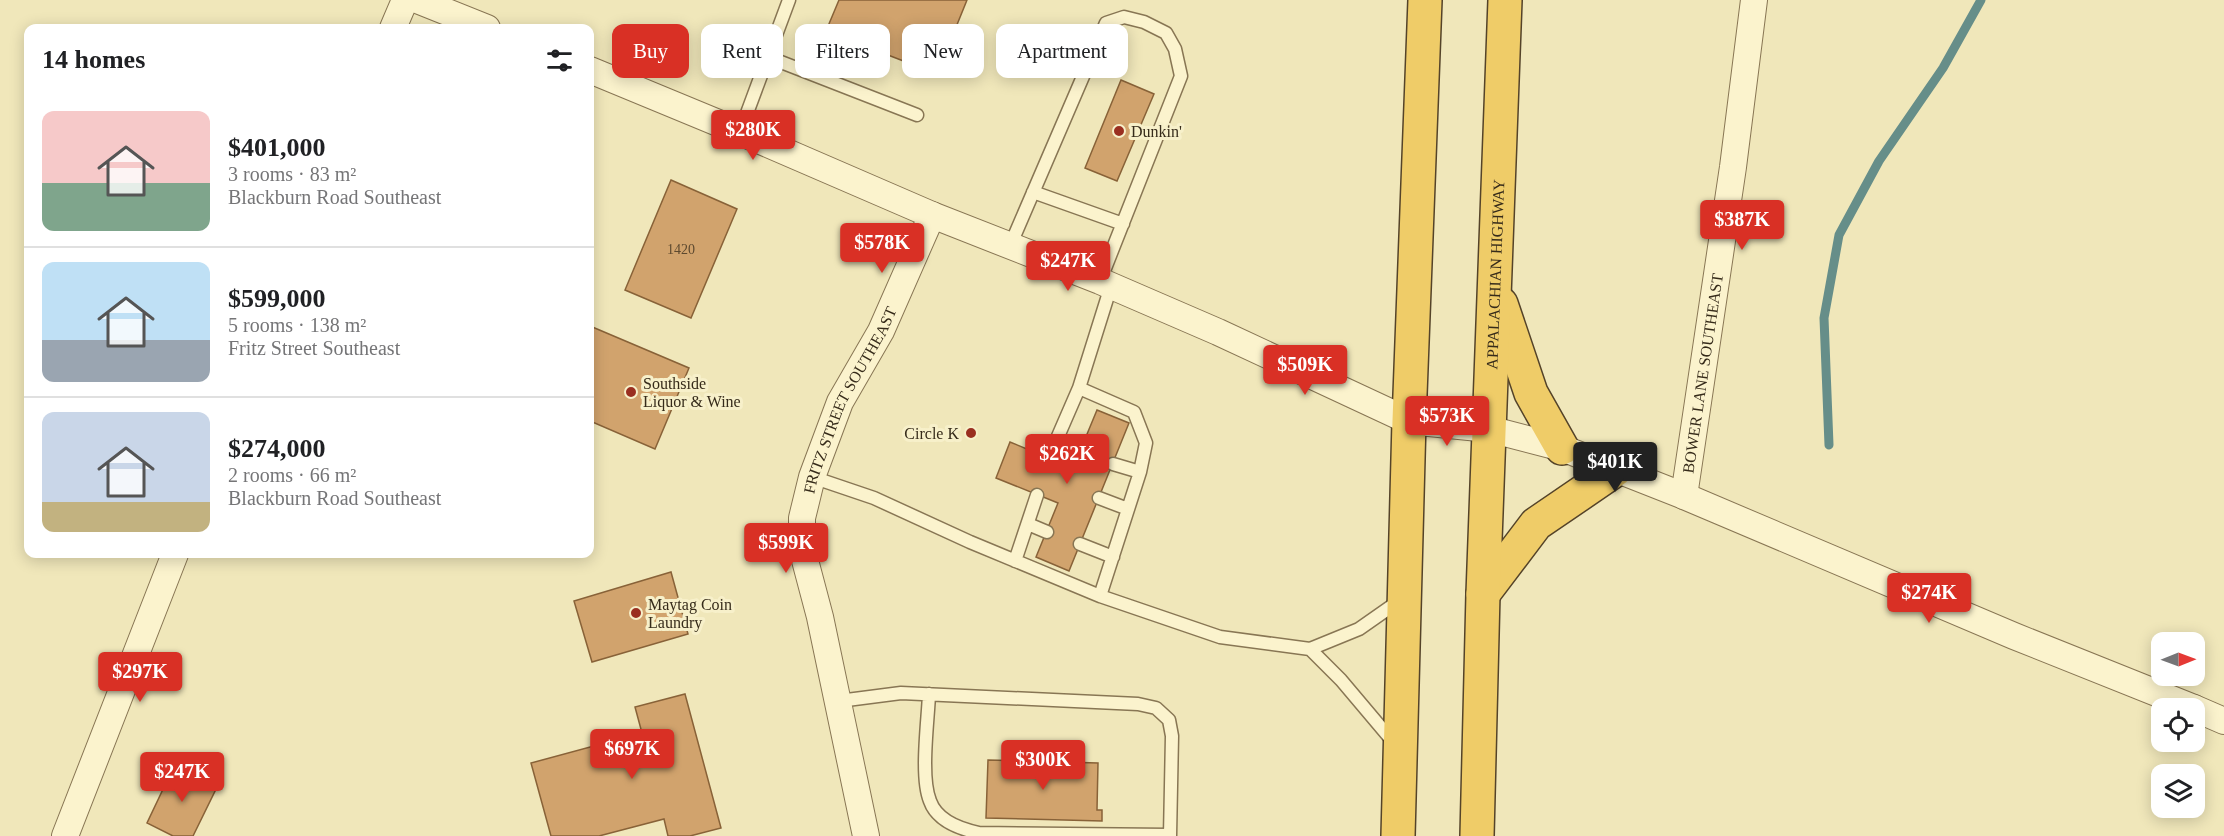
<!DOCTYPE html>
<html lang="en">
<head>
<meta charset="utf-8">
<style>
  :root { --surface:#fff; --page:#f6f6f6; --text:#202124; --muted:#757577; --line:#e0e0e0; --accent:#d93025 }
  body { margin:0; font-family:"Times New Roman",serif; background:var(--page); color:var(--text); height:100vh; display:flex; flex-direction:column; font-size:22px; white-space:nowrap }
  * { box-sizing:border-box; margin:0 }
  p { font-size:20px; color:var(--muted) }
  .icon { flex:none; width:33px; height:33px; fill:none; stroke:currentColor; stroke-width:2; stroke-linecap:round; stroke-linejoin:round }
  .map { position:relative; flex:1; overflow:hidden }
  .side { position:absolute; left:24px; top:24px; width:570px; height:534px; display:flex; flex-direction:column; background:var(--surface); border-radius:12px; box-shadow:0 3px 15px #0003 }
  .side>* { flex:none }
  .hud { position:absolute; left:612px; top:24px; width:570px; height:54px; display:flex; gap:12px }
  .needle { width:39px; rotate:89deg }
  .buttons { position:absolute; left:2151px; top:632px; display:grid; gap:12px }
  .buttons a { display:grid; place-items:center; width:54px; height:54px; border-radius:12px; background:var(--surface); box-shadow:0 3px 15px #0003; font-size:30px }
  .price { position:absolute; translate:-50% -51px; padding:0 14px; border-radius:6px; background:var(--accent); color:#fff; font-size:20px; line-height:39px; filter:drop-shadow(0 2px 3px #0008) }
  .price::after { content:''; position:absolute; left:50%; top:36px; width:18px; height:14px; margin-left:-9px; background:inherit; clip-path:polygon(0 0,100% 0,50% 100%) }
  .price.selected { background:#222; color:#fff }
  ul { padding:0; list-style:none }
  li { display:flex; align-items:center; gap:18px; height:150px; padding:0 18px }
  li+li { border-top:2px solid var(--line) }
  li span { display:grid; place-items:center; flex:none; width:168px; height:120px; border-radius:12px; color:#555 }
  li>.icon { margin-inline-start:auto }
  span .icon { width:72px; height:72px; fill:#fffc; stroke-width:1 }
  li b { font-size:26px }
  h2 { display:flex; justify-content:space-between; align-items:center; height:72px; padding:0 18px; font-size:26px }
  .pill { padding:0 21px; border-radius:12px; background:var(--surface); box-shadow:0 3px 15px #0003; font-size:21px; line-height:54px }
  .pill.selected { background:var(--accent); color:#fff }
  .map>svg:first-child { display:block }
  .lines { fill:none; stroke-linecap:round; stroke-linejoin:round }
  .stream { stroke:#668e89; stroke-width:9 }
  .building { fill:#d1a36d; stroke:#886238; stroke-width:1.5 }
  .service-casing { stroke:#887654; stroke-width:15 }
  .minor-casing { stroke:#887654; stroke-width:28 }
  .trunk-casing { stroke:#544329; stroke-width:36 }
  .service { stroke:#fbf3cd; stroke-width:12 }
  .minor { stroke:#fbf3cd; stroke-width:26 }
  .trunk { stroke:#efcc68; stroke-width:33 }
  .poi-dot { fill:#9a2f20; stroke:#f7f0ca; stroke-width:2 }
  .labels { text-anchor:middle; stroke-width:6; stroke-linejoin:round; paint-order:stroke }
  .number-label { font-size:14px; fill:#5d492f }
  .poi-label { font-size:16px; fill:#362b1a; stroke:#f7f0ca; text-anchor:start }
  .street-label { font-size:16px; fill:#362b1a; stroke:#f7f0ca }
</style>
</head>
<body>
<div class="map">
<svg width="2224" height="836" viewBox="0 0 2224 836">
  <rect width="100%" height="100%" fill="#f0e7ba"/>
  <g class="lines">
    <path class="stream" d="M1829,445l-5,-127 15,-83 40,-74 64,-93 38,-68"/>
  </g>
  <path class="building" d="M839,0h128l-30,74 -111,-43z
    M1121,80l33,14 -37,87 -32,-13z
    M671,180l66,29 -46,109 -66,-28z
    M590,326l99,42 -34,81 -65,-28z
    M1097,410l32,13 -60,148 -33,-14 22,-54 -62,-25 14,-36 63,26z
    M671,572l17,62 -96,28 -18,-61z
    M685,694l36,134 -31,8h-22l-4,-17 -65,17h-48l-20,-73 111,-30 -7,-26z
    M988,760l110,3 -1,47h5v11l-116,-3z
    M175,764l43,21 -25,51h-20l-26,-13z"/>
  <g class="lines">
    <defs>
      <path id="service" d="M768,57l149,58
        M740,132l49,-132
        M1033,192l90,32
        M1010,246l96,-223 18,-6 20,5 22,11 9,16 6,27 -81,205
        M1079,388l-23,53 24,11
        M1050,459l6,-18
        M1113,464l27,8
        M812,477l62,21 96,44 130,54 120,41 90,12 49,-20 40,-28
        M1099,498l29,11
        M1028,524l19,8
        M1080,544l33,13
        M1015,561l22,-66
        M1100,596l40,-124 6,-29 -12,-31 -55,-24 32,-102
        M1310,649l31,31 54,64
        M929,694c-1,27 -9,83 1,107 7,20 30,28 49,32l191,2
        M839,701l62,-8 237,11 18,4 13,12 3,16 -2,100"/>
      <g id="minor">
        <path d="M417,0l70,28"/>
        <path d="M393,28l12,-28"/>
        <path d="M590,70l150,62 192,83 168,66 118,51 191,89 80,8 73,19 122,48 330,140 180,72"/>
        <path id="s1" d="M1684,496l49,-329 21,-167"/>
        <path d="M2194,708l30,13"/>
        <path d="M65,836l110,-282"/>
        <path id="s2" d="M866,836l-46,-219 -18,-68v-31l10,-41 28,-75 41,-71 51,-116"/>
      </g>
      <g id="trunk">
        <path d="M1501,304l30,89 31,55"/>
        <path d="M1483,594l53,-70 79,-54"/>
        <path d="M1398,836l11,-415 16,-421"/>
        <path id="s3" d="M1477,836l6,-242 22,-594"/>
      </g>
    </defs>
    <use href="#service" class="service-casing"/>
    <use href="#minor" class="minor-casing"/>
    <use href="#trunk" class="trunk-casing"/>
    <use href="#service" class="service"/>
    <use href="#minor" class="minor"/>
    <use href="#trunk" class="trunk"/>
  </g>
  <g class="poi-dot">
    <circle cx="1119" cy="131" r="6"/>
    <circle cx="631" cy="392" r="6"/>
    <circle cx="971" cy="433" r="6"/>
    <circle cx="636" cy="613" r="6"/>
  </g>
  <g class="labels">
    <g class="number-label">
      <text x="681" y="254">1420</text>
    </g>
    <g class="poi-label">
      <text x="1131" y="137">Dunkin'</text>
      <text x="643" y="389">Southside<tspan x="643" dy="18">Liquor &amp; Wine</tspan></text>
      <text x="959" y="439" text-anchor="end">Circle K</text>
      <text x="648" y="610">Maytag Coin<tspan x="648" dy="18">Laundry</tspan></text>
    </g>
    <g class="street-label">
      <text dy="6" stroke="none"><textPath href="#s3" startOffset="562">APPALACHIAN HIGHWAY</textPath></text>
      <text dy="6" stroke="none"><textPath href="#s1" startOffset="124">BOWER LANE SOUTHEAST</textPath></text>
      <text dy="6" stroke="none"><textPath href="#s2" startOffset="453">FRITZ STREET SOUTHEAST</textPath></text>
    </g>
  </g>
</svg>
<div class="buttons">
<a><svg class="needle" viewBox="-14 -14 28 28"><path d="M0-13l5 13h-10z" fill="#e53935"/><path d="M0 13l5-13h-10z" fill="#757577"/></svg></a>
<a><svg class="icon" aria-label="locate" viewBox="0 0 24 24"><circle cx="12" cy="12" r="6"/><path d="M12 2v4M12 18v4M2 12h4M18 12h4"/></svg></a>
<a><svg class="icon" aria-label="layers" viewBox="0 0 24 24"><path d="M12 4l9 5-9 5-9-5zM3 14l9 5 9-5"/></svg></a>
</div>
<b class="price" style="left:753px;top:161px">$280K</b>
<b class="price" style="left:1742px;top:251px">$387K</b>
<b class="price" style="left:882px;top:274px">$578K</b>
<b class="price" style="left:1068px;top:292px">$247K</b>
<b class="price" style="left:1305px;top:396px">$509K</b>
<b class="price" style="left:1447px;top:447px">$573K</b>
<b class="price" style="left:1067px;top:485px">$262K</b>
<b class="price selected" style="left:1615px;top:493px">$401K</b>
<b class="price" style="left:786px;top:574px">$599K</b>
<b class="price" style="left:1929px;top:624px">$274K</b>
<b class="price" style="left:140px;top:703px">$297K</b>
<b class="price" style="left:632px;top:780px">$697K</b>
<b class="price" style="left:1043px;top:791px">$300K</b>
<b class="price" style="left:182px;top:803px">$247K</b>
<div class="hud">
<a class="pill selected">Buy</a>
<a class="pill">Rent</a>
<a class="pill">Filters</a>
<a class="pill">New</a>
<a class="pill">Apartment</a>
</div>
<section class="side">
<h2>14 homes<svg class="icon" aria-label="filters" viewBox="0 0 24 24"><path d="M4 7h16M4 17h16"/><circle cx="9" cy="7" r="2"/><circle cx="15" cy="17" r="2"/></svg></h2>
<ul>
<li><span style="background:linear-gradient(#f6c9c9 60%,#7fa58c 0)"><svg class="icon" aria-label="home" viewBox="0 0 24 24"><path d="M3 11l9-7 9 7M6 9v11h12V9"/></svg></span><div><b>$401,000</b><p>3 rooms · 83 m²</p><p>Blackburn Road Southeast</p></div></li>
<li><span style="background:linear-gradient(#bfe0f5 65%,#9aa5b1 0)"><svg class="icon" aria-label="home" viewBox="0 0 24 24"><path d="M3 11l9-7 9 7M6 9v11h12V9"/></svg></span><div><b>$599,000</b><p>5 rooms · 138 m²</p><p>Fritz Street Southeast</p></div></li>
<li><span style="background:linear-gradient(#c9d6e8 75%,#c2b280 0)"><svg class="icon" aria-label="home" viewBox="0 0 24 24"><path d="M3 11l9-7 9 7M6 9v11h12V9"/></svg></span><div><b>$274,000</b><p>2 rooms · 66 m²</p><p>Blackburn Road Southeast</p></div></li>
</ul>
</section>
</div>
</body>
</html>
